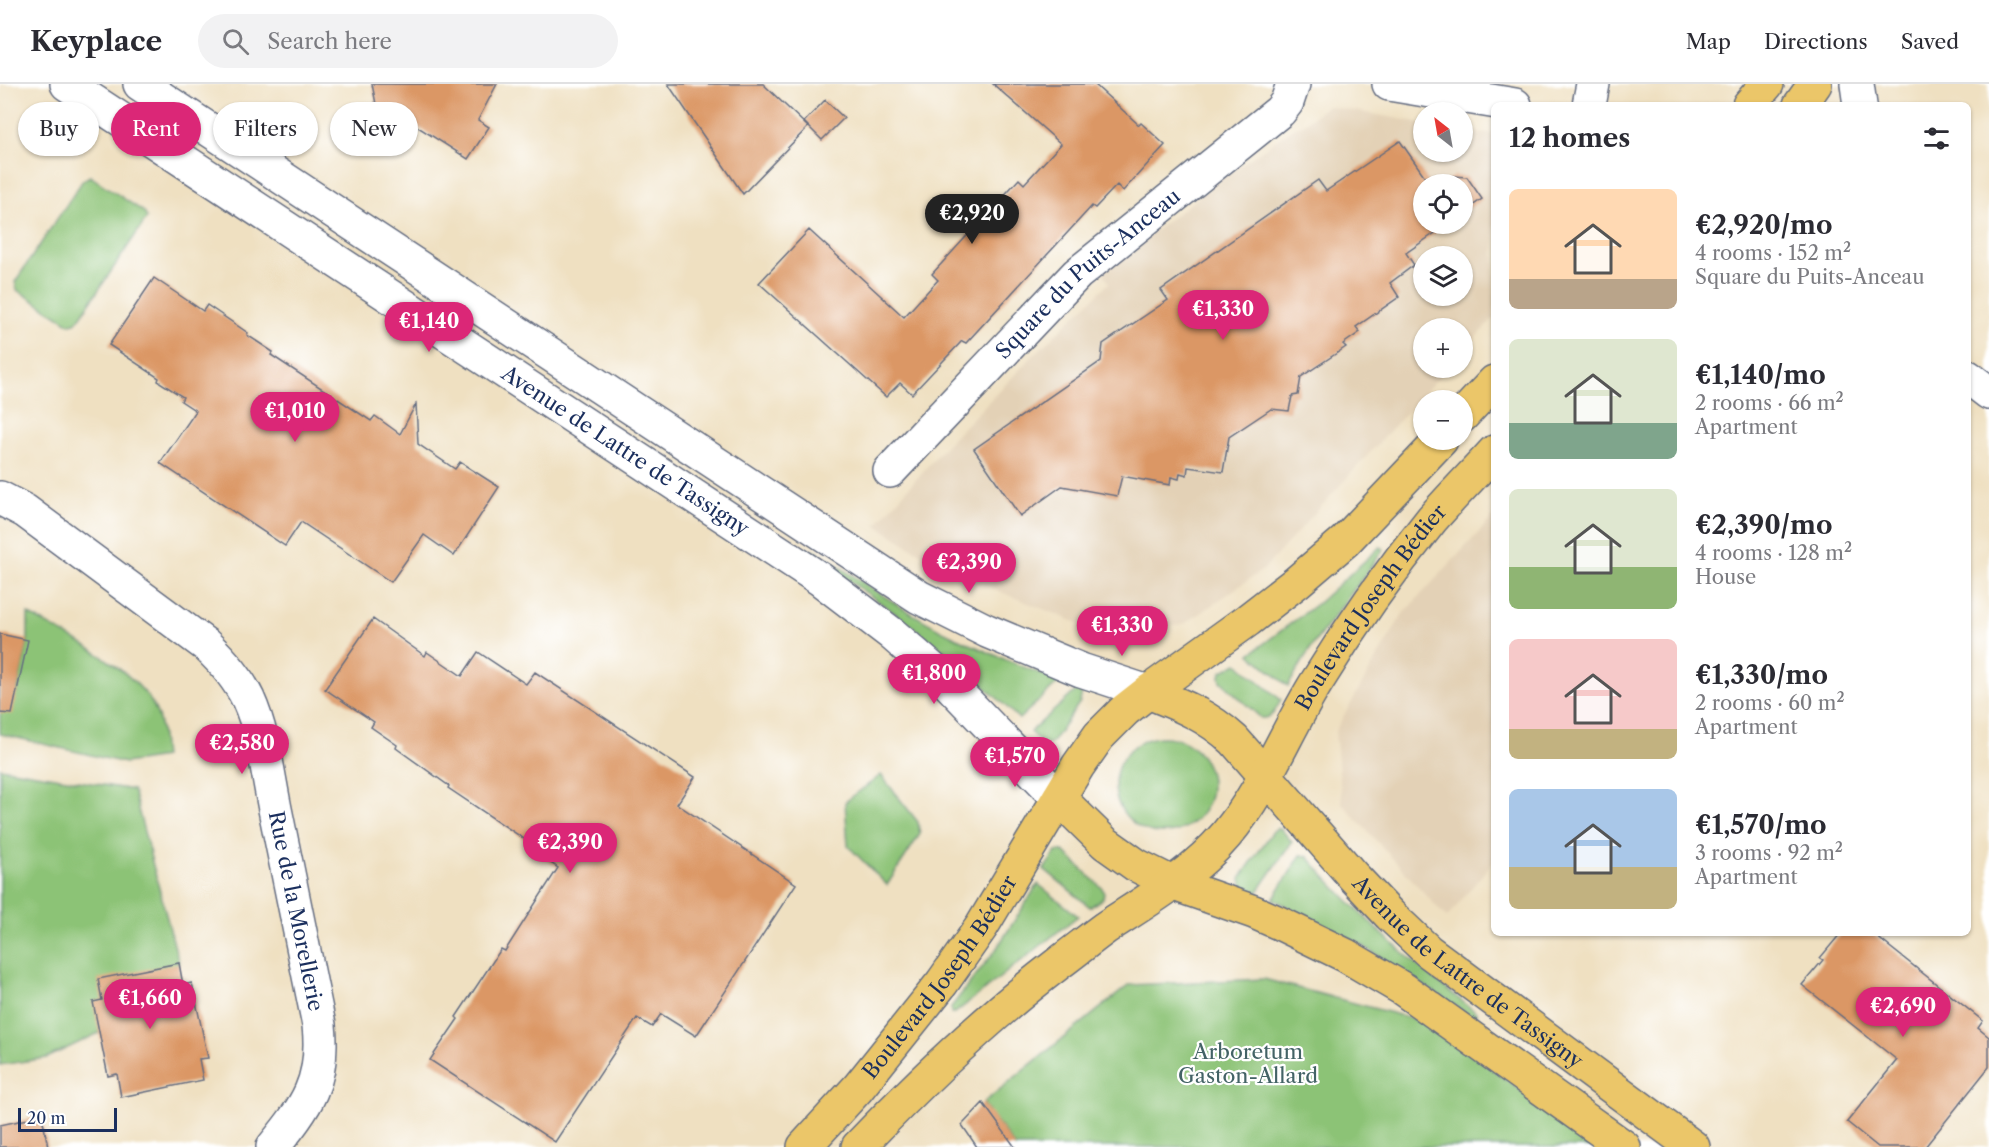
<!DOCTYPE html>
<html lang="en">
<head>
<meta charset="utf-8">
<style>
  :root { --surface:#fff; --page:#f2f2f3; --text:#2b2b33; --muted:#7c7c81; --line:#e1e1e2; --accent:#db2777 }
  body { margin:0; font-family:"Libre Caslon Text",serif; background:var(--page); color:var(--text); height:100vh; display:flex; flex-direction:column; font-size:22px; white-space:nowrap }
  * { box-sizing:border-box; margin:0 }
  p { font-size:20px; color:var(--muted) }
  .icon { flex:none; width:33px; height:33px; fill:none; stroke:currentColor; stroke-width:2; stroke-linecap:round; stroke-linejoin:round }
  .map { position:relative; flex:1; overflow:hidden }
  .drawer { position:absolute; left:1491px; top:18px; width:480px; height:834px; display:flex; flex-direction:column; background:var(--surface); border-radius:9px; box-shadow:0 2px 4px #0004 }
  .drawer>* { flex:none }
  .top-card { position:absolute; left:18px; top:18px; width:570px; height:54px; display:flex; gap:12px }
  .needle { width:39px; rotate:329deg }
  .controls { position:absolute; left:1413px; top:18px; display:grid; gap:12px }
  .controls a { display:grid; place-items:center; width:60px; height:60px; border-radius:50%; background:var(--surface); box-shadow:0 2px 4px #0004; font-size:30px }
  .scale { position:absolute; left:18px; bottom:15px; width:99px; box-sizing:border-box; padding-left:6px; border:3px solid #1b2f5e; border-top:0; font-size:16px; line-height:21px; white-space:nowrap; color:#1b2f5e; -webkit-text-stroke:4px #fff; paint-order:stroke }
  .price { position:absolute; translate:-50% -51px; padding:0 14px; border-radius:21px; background:var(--accent); color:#fff; font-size:20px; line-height:39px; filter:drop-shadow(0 2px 3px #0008) }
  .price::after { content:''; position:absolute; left:50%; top:36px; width:18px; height:14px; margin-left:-9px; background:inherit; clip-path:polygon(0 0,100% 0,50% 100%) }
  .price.selected { background:#222; color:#fff }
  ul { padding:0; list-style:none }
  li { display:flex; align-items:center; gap:18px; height:150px; padding:0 18px }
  li span { display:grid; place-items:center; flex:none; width:168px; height:120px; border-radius:9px; color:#555 }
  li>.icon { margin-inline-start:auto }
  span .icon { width:72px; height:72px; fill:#fffc; stroke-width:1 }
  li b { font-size:26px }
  h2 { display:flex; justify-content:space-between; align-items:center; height:72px; padding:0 18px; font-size:26px }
  .chip { padding:0 21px; border-radius:27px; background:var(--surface); box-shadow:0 2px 4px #0004; font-size:21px; line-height:54px }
  .chip.selected { background:var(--accent); color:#fff }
  header { display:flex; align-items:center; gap:36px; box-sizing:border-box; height:84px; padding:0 30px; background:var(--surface); border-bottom:2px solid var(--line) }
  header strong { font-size:28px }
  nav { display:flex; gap:33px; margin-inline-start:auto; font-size:21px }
  .search { width:420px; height:54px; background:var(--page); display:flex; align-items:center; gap:15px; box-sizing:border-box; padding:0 21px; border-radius:33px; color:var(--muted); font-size:22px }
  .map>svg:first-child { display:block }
  .built { fill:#e3d1b6; fill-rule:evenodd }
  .green { fill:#8cc376; stroke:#54796a; stroke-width:1.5 }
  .building { fill:#db9765 }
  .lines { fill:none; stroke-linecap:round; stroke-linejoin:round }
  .minor-casing { stroke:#656d81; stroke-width:36 }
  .major-casing { stroke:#656d81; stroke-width:36 }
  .minor { stroke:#fff; stroke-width:33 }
  .major { stroke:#ebc669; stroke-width:33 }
  .labels { text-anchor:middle; stroke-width:4.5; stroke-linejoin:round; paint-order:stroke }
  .street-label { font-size:21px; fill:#1b2f5e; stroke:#fff }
  .park-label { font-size:21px; fill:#436366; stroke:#fff }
</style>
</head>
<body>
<header>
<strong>Keyplace</strong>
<div class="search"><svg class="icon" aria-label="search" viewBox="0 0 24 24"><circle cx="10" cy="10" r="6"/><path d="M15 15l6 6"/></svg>Search here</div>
<nav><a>Map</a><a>Directions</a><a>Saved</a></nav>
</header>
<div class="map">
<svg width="1989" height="1063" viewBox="0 0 1989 1063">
  <rect width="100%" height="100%" fill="#fff"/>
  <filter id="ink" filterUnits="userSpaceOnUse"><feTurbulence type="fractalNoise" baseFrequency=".0167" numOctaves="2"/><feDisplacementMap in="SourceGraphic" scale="12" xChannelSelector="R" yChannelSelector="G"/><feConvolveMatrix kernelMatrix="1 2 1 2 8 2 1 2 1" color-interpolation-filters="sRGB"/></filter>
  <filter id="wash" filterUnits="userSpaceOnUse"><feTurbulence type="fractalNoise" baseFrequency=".008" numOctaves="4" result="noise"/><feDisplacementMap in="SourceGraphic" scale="24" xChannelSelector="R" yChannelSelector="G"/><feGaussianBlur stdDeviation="1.35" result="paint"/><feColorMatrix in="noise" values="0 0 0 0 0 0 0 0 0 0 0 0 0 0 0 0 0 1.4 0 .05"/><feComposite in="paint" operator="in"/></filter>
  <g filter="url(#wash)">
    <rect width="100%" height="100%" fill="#efe0c1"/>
    <path class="built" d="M1327,22l96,17 1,29h38l1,-22 31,5v183l-31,33 -1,-23h-38v40h23l-183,201 -80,55 -79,10 -156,-63 -73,-46 71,-81 88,-90 74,-71 -5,-9v-4l123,-95 68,-48 6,-1zM1424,100h38v40h-38zM1424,172h38v40h-38z
      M1494,432v344l-47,58 -105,-115 -7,-72 67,-116z"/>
    <path class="green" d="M90,92l54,36 3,6 -68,101 -4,4 -5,1 -53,-34 -2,-8 68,-102z
      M1380,463l3,1 -1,4 -70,94 -24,40 -38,-32 68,-51z
      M814,466c46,30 92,63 141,87 33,16 68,30 102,43v4l-38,35c-36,-35 -74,-69 -115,-99 -31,-23 -63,-45 -94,-67z
      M28,530c38,21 102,52 124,89 10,16 10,36 12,54l-39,6 -125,-29v-46l17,4 11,-52z
      M1237,579l44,37c-5,9 -8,19 -20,18l-40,-37 -1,-5 1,-4z
      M1079,604l3,4 -2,10 -27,39 -4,3h-6l-13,-12z
      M1115 701a48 48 0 1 1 96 0a48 48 0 1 1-96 0Z
      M0,684l133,22 46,173 -77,37 -3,33 -52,25 -47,7z
      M881,691l37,47 2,12 -33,51 -39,-39 -3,-44z
      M1278,744l4,2 10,12 -35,51 -15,-7 -1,-9 32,-46z
      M1060,767l5,2 37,35 2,5 -1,5 -13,9 -46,-38 12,-17z
      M1301,771l6,1c50,58 108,110 169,156v4l-4,1 -112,-73 -87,-45z
      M1038,800l40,32 -123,97h-4v-6l44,-56z
      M1264,895l165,44 170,124h-584l-32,-44 146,-118z"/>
    <g id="blocks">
      <path class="building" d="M372,0h125l-19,36 11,7 -21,32 -53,-34 -21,4 -15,-10z
        M668,0h95l45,43 -65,67z
        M993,0h101l45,41 2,-2 24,22 -42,46 -6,-6 -22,23 -3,-2 -126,137 -4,-2 -50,53 -12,-11 -14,14 -127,-114 50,-53 95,87 34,-37 -6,-6 87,-95 5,5 37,-40z
        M825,16l19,18 -22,22 -18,-18z
        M1400,57l30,43h-6v40h24l-42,29 8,12 -24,18 9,14 -43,30 4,5 -17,12 3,3 -45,30 -3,18 -6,1 -3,15 -18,-2 -42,28 -6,35 -35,-5 -1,8 -7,-2 -1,6 -8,-2 -1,8 -48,-9 -5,20 -55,-10 -42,30 -46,-67 127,-88 2,-17 65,-44 -7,-10 157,-110 8,11z
        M1454,92l13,1 15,22 -20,14v-29h-21z
        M154,194l49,33 4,-6 41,28 -1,2 26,17 -2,3 100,66 4,-5 25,18 16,-30 2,40 37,25 5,-7 39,25 -45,69 -30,-21 -33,47 -90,-60 -16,24 -125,-83 36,-52 -15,-10 2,-4 -25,-16 1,-3 -50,-33z
        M373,535l52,37 2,-4 35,24 16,-24 48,32 9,-12 160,105 -18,27 119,80 -100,152 -35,-22 -9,13 -15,-9 -82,124 -125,-82 28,-41 -2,-2 22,-33 23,-35 4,2 53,-83 -22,-15 3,-4 -91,-61 1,-2 -53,-38 1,-3 -26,-18 3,-5 -49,-33z
        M0,550l28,6 -16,74 -12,-1z
        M1841,849h31l111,88 -5,7 11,9v30l-64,80h-47l-31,-25 50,-62 -95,-75 21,-25 -3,-2z
        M179,879l4,22 9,-2 16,75 -9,1 4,21 -82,17 -4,-23 -9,2 -15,-74 9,-2 -4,-21z
        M983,1019l32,44h-38l-15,-22z
        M42,1032l6,31h-48v-22z"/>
    </g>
  </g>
  <g filter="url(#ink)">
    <use href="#blocks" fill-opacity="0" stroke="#656d81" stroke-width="1.5"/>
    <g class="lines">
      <defs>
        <g id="minor">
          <path id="s1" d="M67,0l753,495 72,55 54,47 113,117"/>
          <path d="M140,0l779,513 68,34 94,39 67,22"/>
          <path d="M1389,0l126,21"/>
          <path d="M1857,0l3,21"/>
          <path d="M1589,21l4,-21"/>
          <path d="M1968,293l21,16"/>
          <path id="s2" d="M890,387l187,-197 203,-163 7,-9 6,-18"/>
          <path id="s3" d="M0,414l25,13 181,134c17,16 32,33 42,54 16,35 20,77 28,115 14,70 29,140 43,211 6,56 -12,80 -46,122"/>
        </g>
        <g id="major">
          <path d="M1749,21l18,-21"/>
          <path d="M1800,21l15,-21"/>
          <path d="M1462,332l32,-34"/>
          <path id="s4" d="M1148,608c33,13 60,24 86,48l119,136 37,39 38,36 265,196"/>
          <path d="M1059,714l46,45 31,22 38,19 80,28 25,11 66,32 58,34 221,158"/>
          <path id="s5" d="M804,1063l54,-59 84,-105 40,-57 96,-160 21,-30 26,-26 23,-18 100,-72 49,-38 48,-41 96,-101"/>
          <path id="s6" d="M858,1063c63,-66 129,-129 201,-184 16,-12 31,-24 46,-35 43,-28 87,-53 121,-93 38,-45 59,-102 90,-152 35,-57 74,-112 116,-164 20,-23 42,-45 62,-67"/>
        </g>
      </defs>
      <use href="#minor" class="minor-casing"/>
      <use href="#major" class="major-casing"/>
      <use href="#minor" class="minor"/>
      <use href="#major" class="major"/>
    </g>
  </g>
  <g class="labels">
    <g class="street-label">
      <text dy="7" stroke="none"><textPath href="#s2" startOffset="280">Square du Puits-Anceau</textPath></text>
      <text dy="7" stroke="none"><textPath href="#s1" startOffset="668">Avenue de Lattre de Tassigny</textPath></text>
      <text dy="7" stroke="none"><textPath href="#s6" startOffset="754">Boulevard Joseph Bédier</textPath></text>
      <text dy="7" stroke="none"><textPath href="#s3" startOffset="540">Rue de la Morellerie</textPath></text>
      <text dy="7" stroke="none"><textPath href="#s4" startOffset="430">Avenue de Lattre de Tassigny</textPath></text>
      <text dy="7" stroke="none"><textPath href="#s5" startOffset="218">Boulevard Joseph Bédier</textPath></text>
    </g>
    <g class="park-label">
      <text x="1248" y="975">Arboretum<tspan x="1248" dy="24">Gaston-Allard</tspan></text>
    </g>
  </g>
</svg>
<div class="controls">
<a><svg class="needle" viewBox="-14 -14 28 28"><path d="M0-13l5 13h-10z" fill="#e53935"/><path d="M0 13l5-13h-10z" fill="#7c7c81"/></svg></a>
<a><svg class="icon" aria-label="locate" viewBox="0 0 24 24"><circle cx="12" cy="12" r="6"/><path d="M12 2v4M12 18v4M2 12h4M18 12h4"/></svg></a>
<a><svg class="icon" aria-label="layers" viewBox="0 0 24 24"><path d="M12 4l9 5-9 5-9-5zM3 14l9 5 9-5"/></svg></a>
<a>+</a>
<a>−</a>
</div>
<div class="scale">20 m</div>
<b class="price selected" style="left:972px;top:161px">€2,920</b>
<b class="price" style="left:1223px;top:257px">€1,330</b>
<b class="price" style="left:429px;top:269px">€1,140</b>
<b class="price" style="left:295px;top:359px">€1,010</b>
<b class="price" style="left:969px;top:510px">€2,390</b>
<b class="price" style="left:1122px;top:573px">€1,330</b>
<b class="price" style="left:934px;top:621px">€1,800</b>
<b class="price" style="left:242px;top:691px">€2,580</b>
<b class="price" style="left:1015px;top:704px">€1,570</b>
<b class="price" style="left:570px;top:790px">€2,390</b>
<b class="price" style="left:150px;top:946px">€1,660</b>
<b class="price" style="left:1903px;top:954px">€2,690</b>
<div class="top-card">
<a class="chip">Buy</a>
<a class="chip selected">Rent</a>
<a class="chip">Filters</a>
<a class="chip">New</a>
</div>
<section class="drawer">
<h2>12 homes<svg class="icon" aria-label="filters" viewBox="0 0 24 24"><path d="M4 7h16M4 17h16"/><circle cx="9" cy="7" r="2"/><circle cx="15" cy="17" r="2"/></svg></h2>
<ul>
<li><span style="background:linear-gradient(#ffd9b3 75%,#b9a48a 0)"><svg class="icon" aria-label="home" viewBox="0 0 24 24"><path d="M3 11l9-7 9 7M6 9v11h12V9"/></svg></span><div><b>€2,920/mo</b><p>4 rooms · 152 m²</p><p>Square du Puits-Anceau</p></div></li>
<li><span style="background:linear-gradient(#dfe7d0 70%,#7fa58c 0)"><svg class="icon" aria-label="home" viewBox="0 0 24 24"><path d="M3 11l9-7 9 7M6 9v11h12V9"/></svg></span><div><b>€1,140/mo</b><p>2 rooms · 66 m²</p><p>Apartment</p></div></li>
<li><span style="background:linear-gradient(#dfe7d0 65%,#8fb573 0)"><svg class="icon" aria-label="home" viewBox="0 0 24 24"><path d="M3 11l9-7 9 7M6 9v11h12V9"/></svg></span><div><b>€2,390/mo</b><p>4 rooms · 128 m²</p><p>House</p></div></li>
<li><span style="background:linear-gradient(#f6c9c9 75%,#c2b280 0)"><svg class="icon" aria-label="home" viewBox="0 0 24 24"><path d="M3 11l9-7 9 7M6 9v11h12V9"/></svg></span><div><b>€1,330/mo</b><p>2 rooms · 60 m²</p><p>Apartment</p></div></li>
<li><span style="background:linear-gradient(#a9c7e8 65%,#c2b280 0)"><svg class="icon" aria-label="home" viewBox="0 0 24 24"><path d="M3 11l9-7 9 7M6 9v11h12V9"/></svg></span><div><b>€1,570/mo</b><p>3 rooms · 92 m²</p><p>Apartment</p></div></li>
</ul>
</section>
</div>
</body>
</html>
